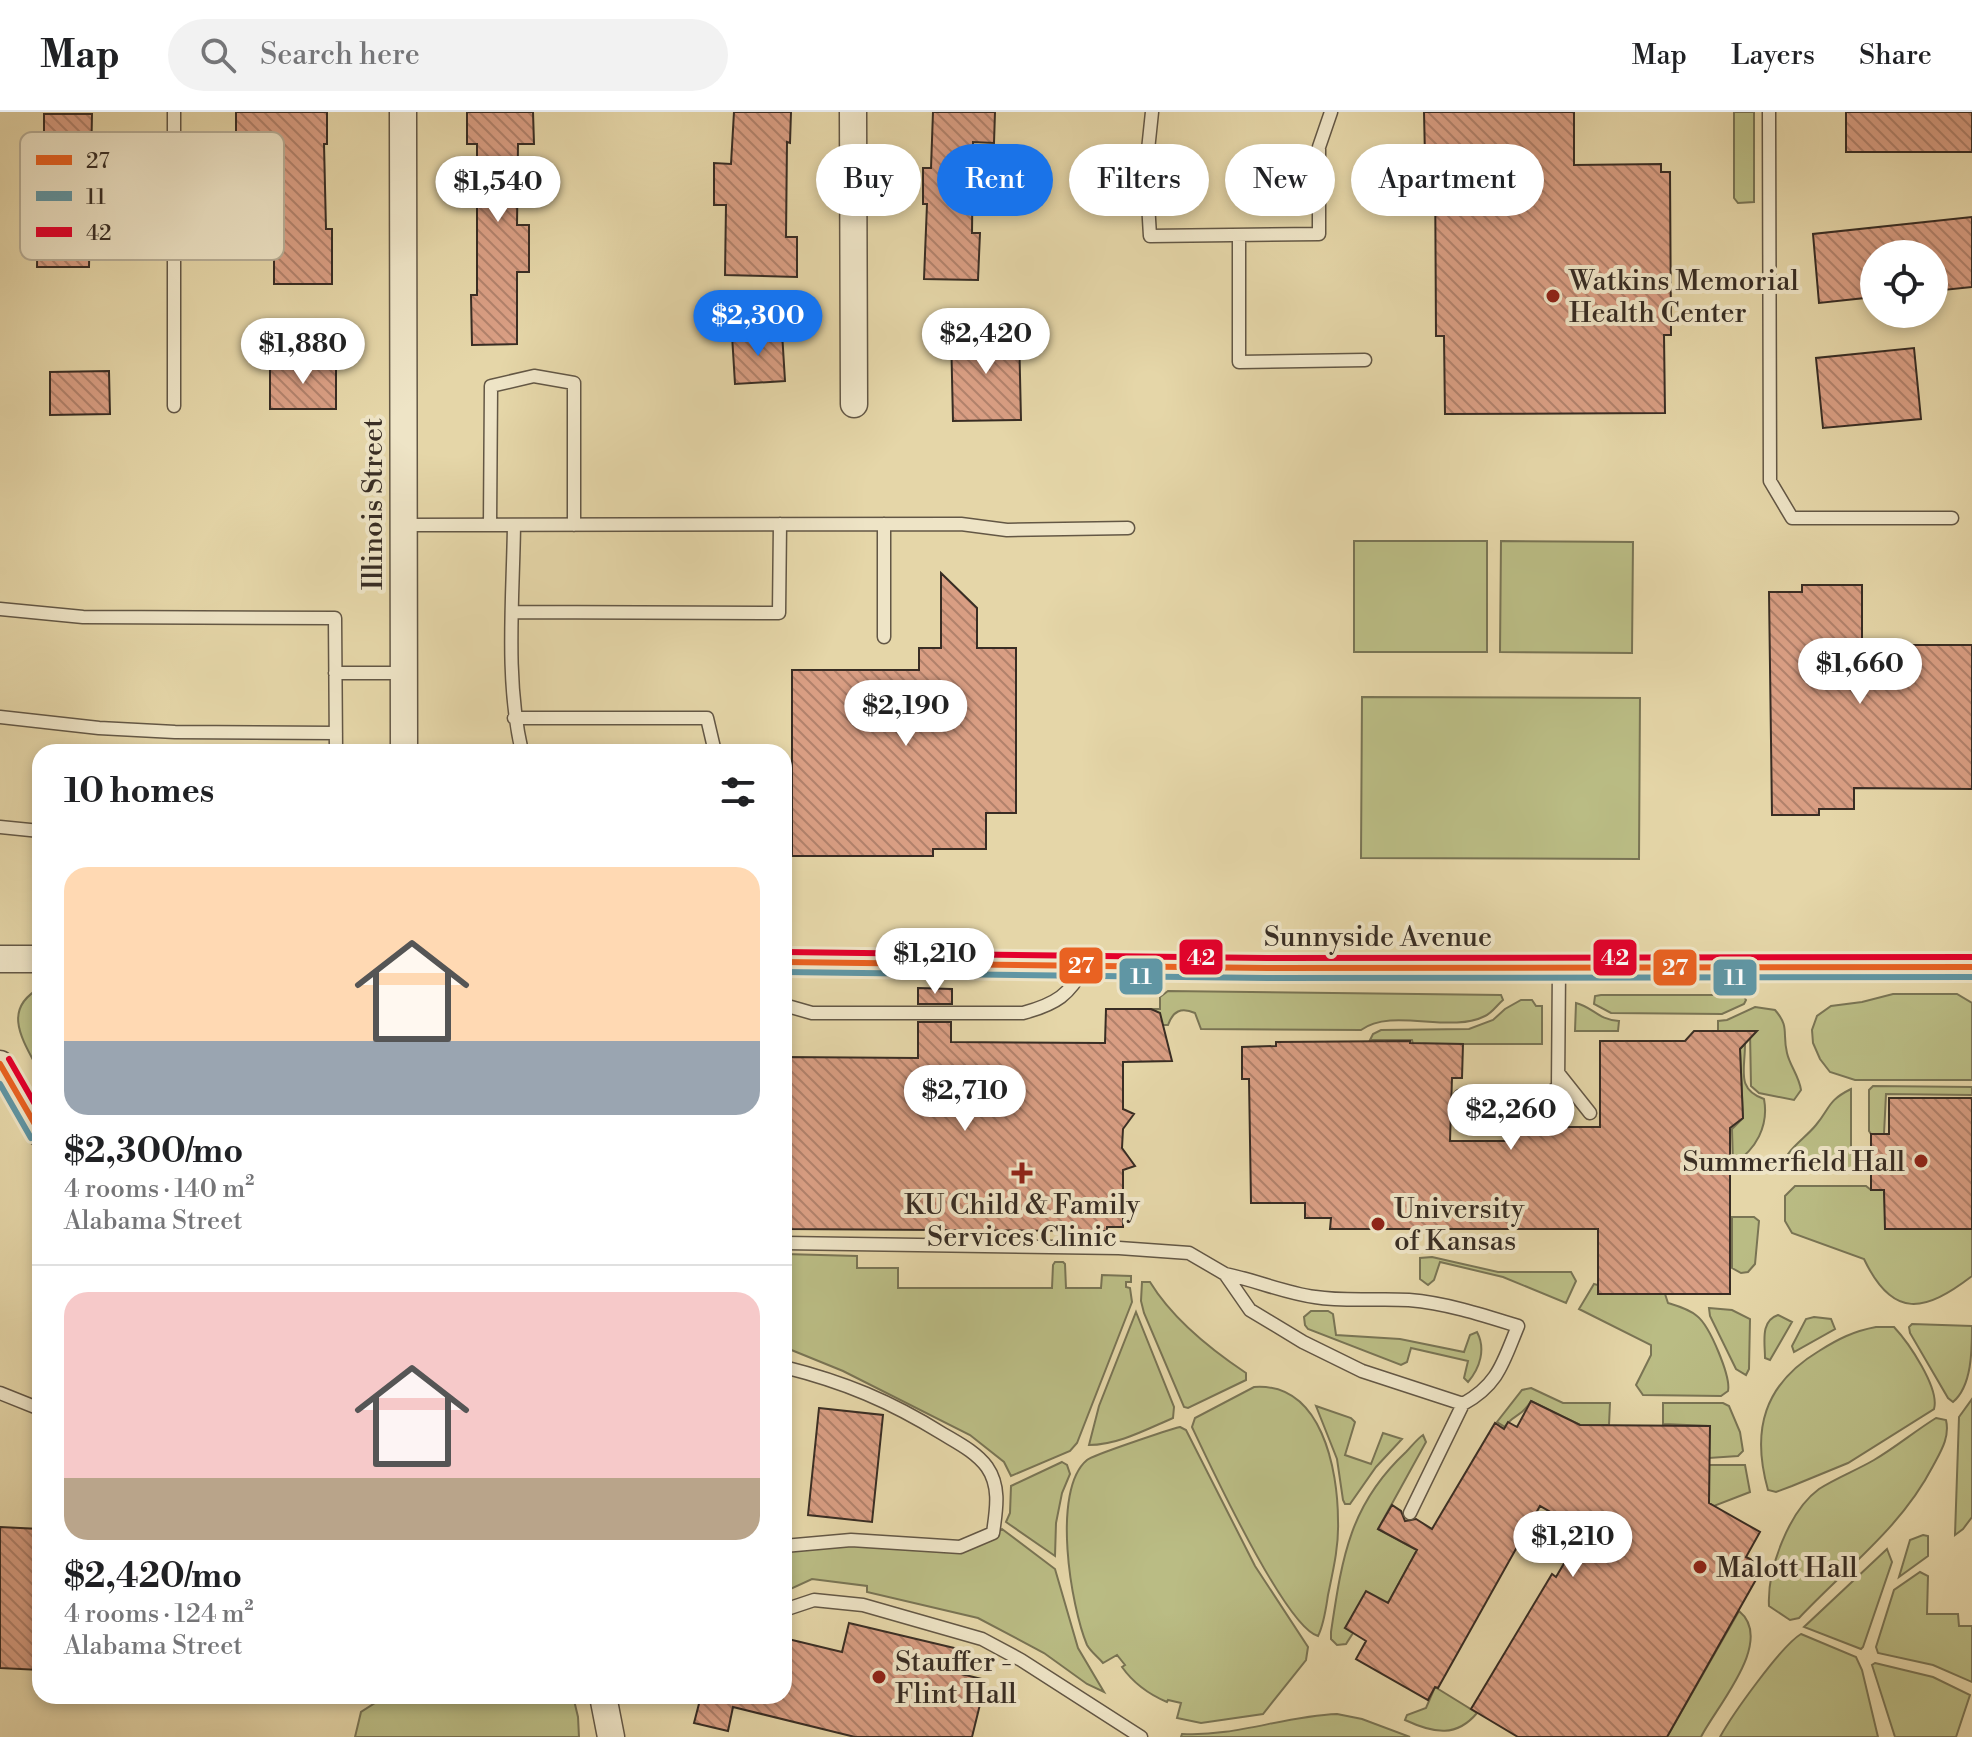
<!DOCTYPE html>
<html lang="en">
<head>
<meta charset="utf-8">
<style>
  :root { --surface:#fff; --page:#f2f2f2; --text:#202124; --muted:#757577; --line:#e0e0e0; --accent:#1a73e8 }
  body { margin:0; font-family:"Libre Bodoni",serif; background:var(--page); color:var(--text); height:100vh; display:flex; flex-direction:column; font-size:30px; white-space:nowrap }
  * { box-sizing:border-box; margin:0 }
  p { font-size:26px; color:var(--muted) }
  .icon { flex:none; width:44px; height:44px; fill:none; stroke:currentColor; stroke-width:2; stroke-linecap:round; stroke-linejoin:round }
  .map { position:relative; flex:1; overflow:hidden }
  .drawer { position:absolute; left:32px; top:632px; width:760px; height:960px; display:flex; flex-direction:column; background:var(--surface); border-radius:24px; box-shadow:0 4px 12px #0003 }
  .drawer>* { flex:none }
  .top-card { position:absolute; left:816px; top:32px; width:760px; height:72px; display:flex; gap:16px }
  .buttons { position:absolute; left:1860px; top:128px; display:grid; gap:16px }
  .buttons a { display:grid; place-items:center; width:88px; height:88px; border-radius:50%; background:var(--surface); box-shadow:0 4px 12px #0003; font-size:40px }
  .price { position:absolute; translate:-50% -68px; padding:0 18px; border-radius:28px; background:#fff; color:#222; font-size:26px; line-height:52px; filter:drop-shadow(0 2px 4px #0008) }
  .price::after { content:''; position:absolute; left:50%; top:48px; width:24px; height:18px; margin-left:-12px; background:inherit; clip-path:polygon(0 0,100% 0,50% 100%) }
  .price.selected { background:var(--accent); color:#fff }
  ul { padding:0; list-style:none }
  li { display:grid; align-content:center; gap:16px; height:424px; padding:0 32px }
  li+li { border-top:2px solid var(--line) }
  li span { display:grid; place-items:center; height:248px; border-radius:24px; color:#555 }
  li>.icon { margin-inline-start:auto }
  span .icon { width:144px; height:144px; fill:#fffc; stroke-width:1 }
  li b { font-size:34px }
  h2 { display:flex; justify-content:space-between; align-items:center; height:96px; padding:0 32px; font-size:34px }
  .pill { padding:0 28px; border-radius:36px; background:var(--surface); box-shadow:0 4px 12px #0003; font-size:28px; line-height:72px }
  .pill.selected { background:var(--accent); color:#fff }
  header { display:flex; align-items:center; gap:48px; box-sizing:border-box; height:112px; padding:0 40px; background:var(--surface); border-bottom:2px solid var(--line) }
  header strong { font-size:38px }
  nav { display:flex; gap:44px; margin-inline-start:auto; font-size:28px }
  .search { width:560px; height:72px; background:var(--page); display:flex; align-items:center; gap:20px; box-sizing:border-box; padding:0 28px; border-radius:44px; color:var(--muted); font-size:30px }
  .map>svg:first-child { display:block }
  .green { fill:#babc84; stroke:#797454; stroke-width:2 }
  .building { fill:url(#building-back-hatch); stroke:#382d24; stroke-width:2 }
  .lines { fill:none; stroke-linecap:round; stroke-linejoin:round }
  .service-casing { stroke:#635745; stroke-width:15 }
  .minor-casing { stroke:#635745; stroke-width:29 }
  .service { stroke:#eee4c6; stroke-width:12 }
  .minor { stroke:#eee4c6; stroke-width:26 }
  .bus-1-casing { stroke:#eee4c6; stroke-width:12 }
  .bus-2-casing { stroke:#eee4c6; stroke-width:12 }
  .bus-3-casing { stroke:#eee4c6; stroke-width:12 }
  .bus-1 { stroke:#e96222; stroke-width:6 }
  .bus-2 { stroke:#6096a4; stroke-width:6 }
  .bus-3 { stroke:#e4002b; stroke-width:6 }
  .poi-dot { fill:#8f2418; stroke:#eee4c6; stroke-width:3 }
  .labels { text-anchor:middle; stroke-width:8; stroke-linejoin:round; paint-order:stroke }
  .poi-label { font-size:28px; fill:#382d24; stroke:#eee4c6; text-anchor:start }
  .street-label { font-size:28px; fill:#382d24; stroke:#eee4c6 }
  .key { fill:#eee4c6; stroke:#b7ad95; stroke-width:2 }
  .key-label { font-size:22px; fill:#382d24 }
  .line-badge { stroke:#eee4c6; stroke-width:3 }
  .badge-label { font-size:22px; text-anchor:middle; font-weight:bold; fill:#fff }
</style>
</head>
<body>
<header>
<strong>Map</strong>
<div class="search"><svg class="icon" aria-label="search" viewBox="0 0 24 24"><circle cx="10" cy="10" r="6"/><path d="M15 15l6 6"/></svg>Search here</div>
<nav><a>Map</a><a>Layers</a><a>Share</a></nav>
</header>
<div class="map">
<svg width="1972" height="1625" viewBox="0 0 1972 1625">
  <defs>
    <pattern id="building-back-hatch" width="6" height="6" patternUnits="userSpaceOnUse" patternTransform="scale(2)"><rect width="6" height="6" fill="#d99e83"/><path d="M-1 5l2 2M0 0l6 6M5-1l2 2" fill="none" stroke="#b1816b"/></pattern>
  </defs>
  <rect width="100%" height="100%" fill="#e5d6a8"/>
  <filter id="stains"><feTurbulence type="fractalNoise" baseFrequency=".0025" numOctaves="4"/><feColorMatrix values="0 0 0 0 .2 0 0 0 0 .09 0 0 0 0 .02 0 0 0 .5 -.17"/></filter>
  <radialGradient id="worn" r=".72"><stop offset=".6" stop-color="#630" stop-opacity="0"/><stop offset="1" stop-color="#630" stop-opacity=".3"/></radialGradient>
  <path class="green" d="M1734,0h20v90l-16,1 -4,-5z
    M1354,429h133v111h-133z
    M1501,429l132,1 -1,111 -132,-1z
    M1362,585l278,1 -1,161 -278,-1z
    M40,876v85c-16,-31 -40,-63 0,-85z
    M1168,879l333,4 2,5c-6,5 -11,13 -18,16 -35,18 -93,-9 -124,14l-160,-1 -6,-16c-14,-6 -22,-2 -27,12h-8l-3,-13 -6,-3h9v-12z
    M1893,882h64l15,9v77h-117l-25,-8 -10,-13 -7,-16 -1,-13 5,-14 14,-10 31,-4z
    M1601,883h142l3,5 -2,4 -22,10 -111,-1 -17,-9 1,-8z
    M1521,888h11l4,6h6v38h-129l-1,-4h-42l3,-6 8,-4 88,-1 24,-9 12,-11z
    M1576,891c17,4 22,17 43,18l-1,10h-43z
    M1755,895l20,3c15,17 7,23 12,43 3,13 12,23 14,37l-7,10 -35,-7 -8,-7 -1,-54 -32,-1v-10l9,-1z
    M1745,932c0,27 -9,45 19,55 5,27 -8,51 -31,65l-1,-35 11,-11 -3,-69z
    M1873,974l99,1v8l-86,-1 -2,40h-13l-2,-3v-41z
    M1851,977v65h13v15l-63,-1 -9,-4 -4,-10c8,-11 19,-18 28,-29 15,-18 11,-24 35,-36z
    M1795,1074h71l5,4h13l2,39h86v47c-47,36 -79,44 -108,-17l-72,-26 -7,-12v-25z
    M1732,1105h22l5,4 -4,43 -7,8 -7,1 -9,-5z
    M784,1142l73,2v12h41v20h154l1,-23 2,-3h8l2,2 1,24h35l1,-13 29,1v6h-5v5l4,1 2,14 -55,141 -7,8 -59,25 -7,-14 -34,-27 -127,-64 -59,-24z
    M1432,1145l66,15h73l5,9 -10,22 -63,-26 -63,-15 -6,18 -6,5 -8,-6v-21z
    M1142,1170h8c22,36 60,67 96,91v7l-58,28 -4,-1 -40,-94 -3,-12z
    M1594,1172l4,1 4,9h63l3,9c10,3 21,6 29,13 13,10 34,61 31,75l-7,5 -78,-1 -7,-10 15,-30v-10l-72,-36z
    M1709,1196l23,2 18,9 -1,50 -3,6 -10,-6 -26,-53z
    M1311,1199h17l5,3 3,21 64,4 64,13 6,-17 7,-3c9,17 3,36 -9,50l-4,-4 4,-17 -57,-13 -4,14 -6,3 -93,-36 -3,-4 -1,-8z
    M1136,1200l38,95 -1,11c-26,11 -55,27 -84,27l10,-39z
    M1778,1203l14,7 -22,38 -5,-2c0,-16 -5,-37 13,-43z
    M1814,1205l17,2 4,10 -41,23 -2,-6 14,-27z
    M1912,1212l60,2c0,24 0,60 -19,76l-5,-4 -38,-65 -1,-6z
    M1876,1215h18c14,15 46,61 40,82l-86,54 -56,23 -16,6 -8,-2c-17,-60 -4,-106 51,-139 19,-12 35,-20 57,-24z
    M1254,1275c68,-5 84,83 84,134 1,25 -5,50 -10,74 -2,13 -4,29 -10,41 -32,-8 -109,-173 -126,-209l3,-9z
    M1531,1276l32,15h47l-1,22h-29l-49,-24c-9,16 -19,14 -26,26l-8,-5 25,-32z
    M1972,1287v118l-9,12 -8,6 4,-118z
    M1663,1291h60l6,3 11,26 3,19 -5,5 -29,2v-32l-46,-2z
    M1316,1294l35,12 4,4 -10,33 26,9 12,-31 19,6 -26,28 -26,37h-5l-2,-4 -6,-41z
    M1936,1306l10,2c4,17 -5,31 -13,46 -32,62 -87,102 -134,152l-9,2 -21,-14c-2,-37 20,-95 50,-117 17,-11 38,-19 55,-29 22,-13 41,-29 62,-42z
    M1180,1315l6,3 69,136 53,81 -2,13 -43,54 -62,9 -24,-5 4,-15 -13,-3 -1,2c-19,-8 -33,-18 -45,-35l3,-2 -8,-10 -14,8c-5,-6 -12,-11 -16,-18 -16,-38 -36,-155 0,-185 6,-5 81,-30 93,-33z
    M1423,1323l3,7 -48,87 39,21 -29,53 -43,25 8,5 -7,11 -9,1 -6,-6v-7c11,-73 18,-127 75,-180 6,-6 11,-13 17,-17z
    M1062,1350l5,3 3,9 -8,19 -6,30 -1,33 -49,-34 4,-9 1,-27z
    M1709,1353h36l5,27 -36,14 -5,-3z
    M1002,1417l53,40 23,79 26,44 -17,-8 -43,-31 -66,-35 -111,-26v-6l-55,-7 -28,13v-47l144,2 58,-6z
    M1923,1423l5,1v20l-29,21 11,-37z
    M1887,1437l5,13 -29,85 -2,2 -57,-22z
    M1920,1460l8,4 -1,38h31l1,12h13v56l-39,-17 -55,-12 -2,-6 18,-57z
    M1739,1499c37,30 -24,97 -38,126h-34z
    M1801,1522l55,23 6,13 16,67h-158c12,-22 61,-91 81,-103z
    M1875,1551l58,14 37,18 -14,42h-61l-23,-72z
    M1435,1575l42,26c-20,24 -42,21 -72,7l2,-5 19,-7z
    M386,1584h187l5,21 1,20h-224l6,-25z
    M1337,1602l25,5 48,18h-229l1,-3c53,3 102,-18 155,-20z"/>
  <path class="building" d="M236,0h91v32h-3l2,85h6v55h-58v-55h9l-1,-85h-46z
    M467,0h66l1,32h-16l-1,81h12v47h-12v72l-45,1 -1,-50h6v-151h-10z
    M734,0h57l-1,31 -3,-1 -1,95h11v40l-72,-2 1,-70h-12v-42l17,1z
    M933,0h62l-1,31 -21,-1 -1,91h8l-2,47 -54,-1 3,-75h-4v-36h8z
    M1424,0h150v53l87,-1v8h9l1,163h-7l1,78 -220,1 -1,-78h-8l-1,-179h-10z
    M1846,0h126v40h-126z
    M44,2h48l-3,153h-52l1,-65h6z
    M1972,105v70l-38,4v-37h-60v43l-55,6 -6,-69z
    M782,220l3,49 -50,3 -3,-49z
    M1019,220l2,88 -68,1 -2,-88z
    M1914,236l7,71 -98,9 -7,-70z
    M270,250h66v47h-66z
    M109,259l1,43 -60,1v-43z
    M941,461l36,35v40h39v165h-30v36h-53v7h-141v-186h127v-22h22z
    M1802,473h60v60h110v144l-118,-1v21h-35v6h-47l-3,-223h33z
    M918,876l34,1v15h-34z
    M1106,897h45l9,4 12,48 -49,1v47l11,5 -11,15 -1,19 13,18 -12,4v57h-16v4l-323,-2v-172l134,1v-36h33v20l154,1z
    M1694,919h63l-17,18 3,69 -13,10v166h-132v-65h-268l1,-11h-26v-15h-54l-2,-124h-7v-32l34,-1v-4l134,-1v2l53,1 -1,34h-10l-2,63h64v-14h86v-86h85z
    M1889,986h83v131h-87l-1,-39h-13v-56h18z
    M1531,1289l49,24 130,1 -1,77 51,29 -14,25 8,4 -5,9 9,6 -91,161h-149l-47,-28 81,-135 4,3 27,-46 -43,-25 -102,182 -3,-1 -7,13 -72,-41 10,-18 -21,-13 21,-37 22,12 29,-53 -39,-21 14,-24 9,6 4,10 11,-2 16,10 63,-106 9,6 4,-7 9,5z
    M819,1296l64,7 -11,107 -64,-7z
    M0,1415l40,2v141l-40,-2z
    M849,1511l118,28 -6,23 25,6 -14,57h-117l-122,-30 -5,24 -34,-8 7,-27h83v-58l58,14z"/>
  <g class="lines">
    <defs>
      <path id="service" d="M1152,0l-6,57 4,67 169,-2v-87l12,-35
        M1769,0l1,369 22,37h160
        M1239,123v127l126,-2
        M174,294v-294
        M884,412v113
        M404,413l557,-1 46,6 121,-2
        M490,413l1,-139 43,-10 40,7v142
        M514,413c-1,75 -9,154 8,227
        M0,497l83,8 252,1 1,134
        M513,500l266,1 1,-89
        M335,561h69
        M0,605l99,11 76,4 161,1
        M514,606h193l8,34
        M0,715l40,4
        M784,893l28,8h211c33,-9 47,-18 62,-48
        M1559,962l31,39
        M1460,984h85l13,-9 1,-119
        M784,1131l335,5 70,5 36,21 25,36 53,32 59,29 101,33c36,-20 40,-42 55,-78 -35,-11 -72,-23 -109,-26 -31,-2 -63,2 -94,-3 -31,-4 -59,-17 -90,-23
        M784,1255c60,15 106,34 159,67 15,9 33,18 44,33 14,20 9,44 6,66l-33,14 -109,-7 -67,6
        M0,1281l40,16
        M1410,1401l53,-109
        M784,1498l30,-10 49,5 119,34 39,21 120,77"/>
      <path id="minor" d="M403,0l1,640
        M853,0l1,292
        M0,847h40
        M784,850l483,6 705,-1
        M0,952l40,69
        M603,1584l8,41"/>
    </defs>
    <use href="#service" class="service-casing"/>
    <use href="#minor" class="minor-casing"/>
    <use href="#service" class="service"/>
    <use href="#minor" class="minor"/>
    <defs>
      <path id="bus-1" d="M784,850l483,6 705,-1
        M0,952l40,69"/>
      <path id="bus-2" d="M784,860l483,6 705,-1
        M0,972l31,54"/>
      <path id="bus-3" d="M784,840l483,6 705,-1
        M9,947l31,54"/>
    </defs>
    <use href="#bus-1" class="bus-1-casing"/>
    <use href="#bus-2" class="bus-2-casing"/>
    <use href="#bus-3" class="bus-3-casing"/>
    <use href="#bus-1" class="bus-1"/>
    <use href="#bus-2" class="bus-2"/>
    <use href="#bus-3" class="bus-3"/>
  </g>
  <g class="poi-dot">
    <circle cx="1553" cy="184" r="8"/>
    <circle cx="1921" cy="1049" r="8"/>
    <path d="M1018 1049h8v8h8v8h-8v8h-8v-8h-8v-8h8z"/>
    <circle cx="1378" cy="1112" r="8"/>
    <circle cx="1700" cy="1455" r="8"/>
    <circle cx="879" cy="1565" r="8"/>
  </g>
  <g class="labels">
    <g class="poi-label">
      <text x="1569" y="178">Watkins Memorial<tspan x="1569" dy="32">Health Center</tspan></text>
      <text x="1905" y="1059" text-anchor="end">Summerfield Hall</text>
      <text x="1022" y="1102" text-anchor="middle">KU Child &amp; Family<tspan x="1022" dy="32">Services Clinic</tspan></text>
      <text x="1394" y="1106">University<tspan x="1394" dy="32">of Kansas</tspan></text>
      <text x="1716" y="1465">Malott Hall</text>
      <text x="895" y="1559">Stauffer -<tspan x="895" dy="32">Flint Hall</tspan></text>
    </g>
    <g class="street-label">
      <text transform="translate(372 392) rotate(-90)" y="10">Illinois Street</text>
      <text x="1378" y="834">Sunnyside Avenue</text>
    </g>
  </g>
  <rect x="20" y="20" width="264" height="128" rx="12" class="key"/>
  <rect x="36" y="43" width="36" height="10" fill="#e96222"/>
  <rect x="36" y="79" width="36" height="10" fill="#6096a4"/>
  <rect x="36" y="115" width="36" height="10" fill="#e4002b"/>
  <g class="key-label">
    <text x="86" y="56">27</text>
    <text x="86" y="92">11</text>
    <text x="86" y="128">42</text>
  </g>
  <g class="line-badge">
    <rect x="1178" y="826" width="46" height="38" rx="8" fill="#e4002b"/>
    <rect x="1592" y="826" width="46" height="39" rx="8" fill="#e4002b"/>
    <rect x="1058" y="834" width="46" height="39" rx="8" fill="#e96222"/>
    <rect x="1652" y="836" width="46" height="39" rx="8" fill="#e96222"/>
    <rect x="1118" y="845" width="46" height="39" rx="8" fill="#6096a4"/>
    <rect x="1712" y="846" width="46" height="39" rx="8" fill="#6096a4"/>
  </g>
  <g class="badge-label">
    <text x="1201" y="853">42</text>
    <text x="1615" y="853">42</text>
    <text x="1081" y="861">27</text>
    <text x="1675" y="863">27</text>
    <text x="1141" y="872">11</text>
    <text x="1735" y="873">11</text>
  </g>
  <rect width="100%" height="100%" filter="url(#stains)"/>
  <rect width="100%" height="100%" fill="url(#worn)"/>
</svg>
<div class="buttons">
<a><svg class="icon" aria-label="locate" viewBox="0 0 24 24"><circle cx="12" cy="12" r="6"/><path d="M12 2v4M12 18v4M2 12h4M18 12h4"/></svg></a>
</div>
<b class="price" style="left:498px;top:112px">$1,540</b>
<b class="price selected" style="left:758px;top:246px">$2,300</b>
<b class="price" style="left:986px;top:264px">$2,420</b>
<b class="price" style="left:303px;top:274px">$1,880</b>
<b class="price" style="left:1860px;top:594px">$1,660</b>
<b class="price" style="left:906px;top:636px">$2,190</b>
<b class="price" style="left:935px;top:884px">$1,210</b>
<b class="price" style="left:965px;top:1021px">$2,710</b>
<b class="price" style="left:1511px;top:1040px">$2,260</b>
<b class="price" style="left:1573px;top:1467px">$1,210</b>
<div class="top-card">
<a class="pill">Buy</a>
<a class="pill selected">Rent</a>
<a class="pill">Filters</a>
<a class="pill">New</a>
<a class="pill">Apartment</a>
</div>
<section class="drawer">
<h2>10 homes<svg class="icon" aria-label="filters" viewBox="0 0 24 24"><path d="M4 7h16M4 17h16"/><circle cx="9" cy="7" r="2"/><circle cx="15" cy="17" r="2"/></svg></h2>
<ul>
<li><span style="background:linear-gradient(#ffd9b3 70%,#9aa5b1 0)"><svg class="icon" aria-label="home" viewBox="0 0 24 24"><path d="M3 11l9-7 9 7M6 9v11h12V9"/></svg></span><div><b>$2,300/mo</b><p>4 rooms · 140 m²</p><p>Alabama Street</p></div></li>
<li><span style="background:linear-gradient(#f6c9c9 75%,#b9a48a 0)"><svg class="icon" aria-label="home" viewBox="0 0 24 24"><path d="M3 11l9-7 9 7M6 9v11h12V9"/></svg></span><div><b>$2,420/mo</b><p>4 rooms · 124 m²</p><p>Alabama Street</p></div></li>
</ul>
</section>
</div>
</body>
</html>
